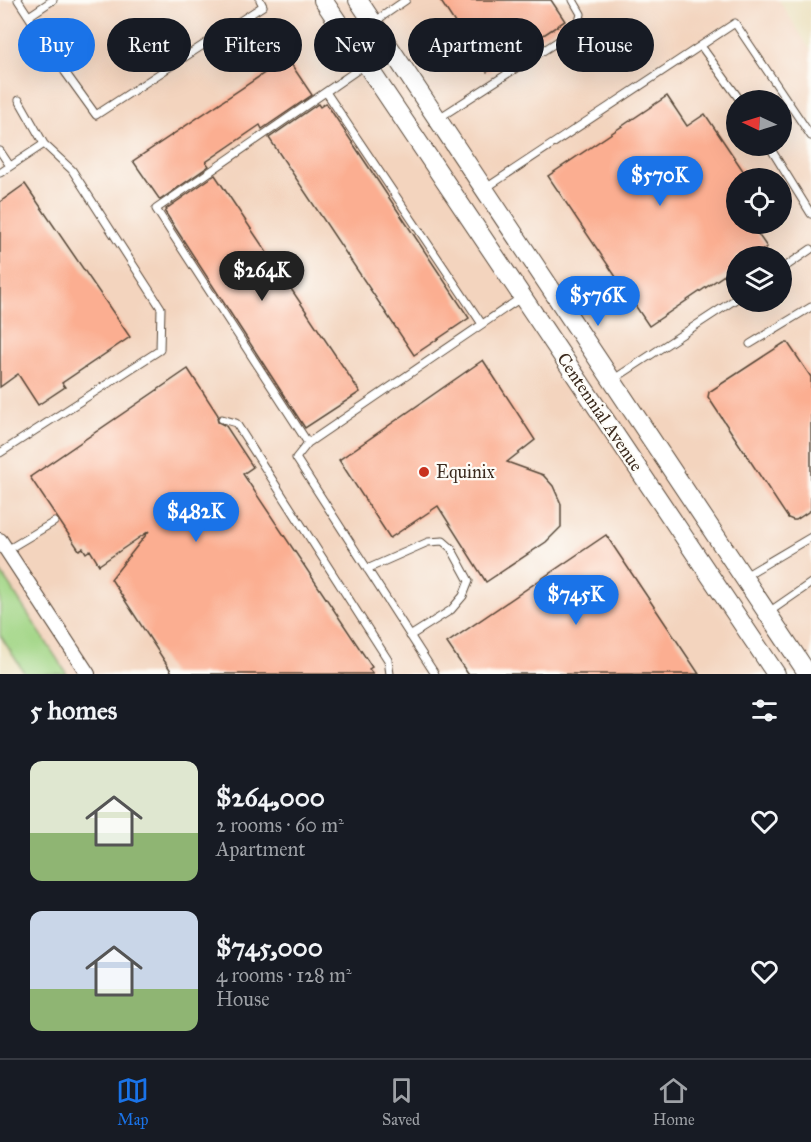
<!DOCTYPE html>
<html lang="en">
<head>
<meta charset="utf-8">
<style>
  :root { --surface:#171b24; --page:#242831; --text:#f1f3f6; --muted:#9ea1a6; --line:#363941; --accent:#1a73e8 }
  body { margin:0; font-family:"IM FELL Great Primer",serif; background:var(--page); color:var(--text); height:100vh; display:flex; flex-direction:column; font-size:22px; white-space:nowrap }
  * { box-sizing:border-box; margin:0 }
  p { font-size:20px; color:var(--muted) }
  .icon { flex:none; width:33px; height:33px; fill:none; stroke:currentColor; stroke-width:2; stroke-linecap:round; stroke-linejoin:round }
  .map { position:relative; height:674px; overflow:hidden }
  .panel { display:flex; flex-direction:column; background:var(--surface); flex:1 }
  .panel>* { flex:none }
  .top-card { position:absolute; left:18px; top:18px; width:776px; height:54px; display:flex; gap:12px }
  .needle { width:39px; rotate:274deg }
  .controls { position:absolute; left:726px; top:90px; display:grid; gap:12px }
  .controls a { display:grid; place-items:center; width:66px; height:66px; border-radius:50%; background:var(--surface); box-shadow:0 6px 24px #0002; font-size:30px }
  .price { position:absolute; translate:-50% -51px; padding:0 14px; border-radius:21px; background:var(--accent); color:#fff; font-size:20px; line-height:39px; filter:drop-shadow(0 2px 3px #0008) }
  .price::after { content:''; position:absolute; left:50%; top:36px; width:18px; height:14px; margin-left:-9px; background:inherit; clip-path:polygon(0 0,100% 0,50% 100%) }
  .price.selected { background:#222; color:#fff }
  ul { padding:0; list-style:none }
  li { display:flex; align-items:center; gap:18px; height:150px; padding:0 30px }
  li span { display:grid; place-items:center; flex:none; width:168px; height:120px; border-radius:12px; color:#555 }
  li>.icon { margin-inline-start:auto }
  span .icon { width:72px; height:72px; fill:#fffc; stroke-width:1 }
  li b { font-size:26px }
  h2 { display:flex; justify-content:space-between; align-items:center; height:72px; padding:0 30px; font-size:26px }
  .chip { padding:0 21px; border-radius:27px; background:var(--surface); box-shadow:0 6px 24px #0002; font-size:21px; line-height:54px }
  .chip.selected { background:var(--accent); color:#fff }
  .tabs { display:flex; justify-content:space-around; align-items:center; height:84px; border-top:2px solid var(--line); background:var(--surface); font-size:16px; color:var(--muted) }
  .tabs a { display:grid; justify-items:center; gap:3px }
  .tabs .selected { color:var(--accent) }
  .map>svg:first-child { display:block }
  .built { fill:#f3d4be; fill-rule:evenodd }
  .green { fill:#a1d585; stroke:#6e8052; stroke-width:1.5 }
  .building { fill:#fbae91 }
  .lines { fill:none; stroke-linecap:round; stroke-linejoin:round }
  .service-casing { stroke:#554536; stroke-width:9 }
  .minor-casing { stroke:#554536; stroke-width:16 }
  .secondary-casing { stroke:#554536; stroke-width:20 }
  .service { stroke:#fff; stroke-width:7 }
  .minor { stroke:#fff; stroke-width:14 }
  .secondary { stroke:#fff; stroke-width:18 }
  .poi-dot { fill:#c8321e; stroke:#fdfcf7; stroke-width:2 }
  .labels { text-anchor:middle; stroke-width:4.5; stroke-linejoin:round; paint-order:stroke }
  .street-label { font-size:18px; fill:#3b2a1e; stroke:#fdfcf7 }
  .poi-label { font-size:18px; fill:#3b2a1e; stroke:#fdfcf7; text-anchor:start }
</style>
</head>
<body>
<div class="map">
<svg width="811" height="674" viewBox="0 0 811 674">
  <rect width="100%" height="100%" fill="#fdfcf7"/>
  <filter id="ink" filterUnits="userSpaceOnUse"><feTurbulence type="fractalNoise" baseFrequency=".0167" numOctaves="2"/><feDisplacementMap in="SourceGraphic" scale="12" xChannelSelector="R" yChannelSelector="G"/><feConvolveMatrix kernelMatrix="1 2 1 2 8 2 1 2 1" color-interpolation-filters="sRGB"/></filter>
  <filter id="wash" filterUnits="userSpaceOnUse"><feTurbulence type="fractalNoise" baseFrequency=".008" numOctaves="4" result="noise"/><feDisplacementMap in="SourceGraphic" scale="24" xChannelSelector="R" yChannelSelector="G"/><feGaussianBlur stdDeviation="1.35" result="paint"/><feColorMatrix in="noise" values="0 0 0 0 0 0 0 0 0 0 0 0 0 0 0 0 0 1.4 0 .05"/><feComposite in="paint" operator="in"/></filter>
  <g filter="url(#wash)">
    <rect width="100%" height="100%" fill="#eadfbb"/>
    <path class="built" d="M0,0h779l32,51v623h-744l-67,-103zM736,100h46v46h-46zM736,178h46v46h-46zM736,256h46v46h-46z"/>
    <path class="green" d="M0,571l67,103h-42l-25,-39z"/>
    <g id="blocks">
      <path class="building" d="M440,0h111l14,21 -78,51z
        M287,58l25,37 -50,34 -2,-4 -54,37 3,4 -49,34 -27,-39z
        M667,96l20,30 18,-12 43,64h-12v46h15l16,23 -14,9h-17v11l-87,59 -101,-150z
        M326,103l143,215 -55,37 -145,-217 49,-34 2,3z
        M215,175l145,217 -55,36 -140,-216 2,-2 -1,-1z
        M25,184l105,153 -68,46 3,4 -27,18 -20,-31 -18,13v-185z
        M784,343h4l23,34v133l-15,10h-3l-5,-2 -80,-121 1,-5z
        M483,360l52,80 -28,22 36,13 10,11 8,18v23l-15,15 -60,40 -48,-76 -48,32 -51,-78z
        M188,369l30,46 -1,3 1,4 8,4 27,41 -10,7 129,193 -3,2 4,5h-200l-62,-95 38,-48 -50,34 -9,-15 -4,3 -3,-5 -4,2 -49,-73z
        M606,535l93,139h-231l-21,-31z"/>
    </g>
  </g>
  <g filter="url(#ink)">
    <use href="#blocks" fill-opacity="0" stroke="#554536" stroke-width="1.5"/>
    <g class="lines">
      <defs>
        <path id="service" d="M18,0l47,72 31,43 167,-109 -3,-6
          M29,16l24,-16
          M374,22l32,-22
          M701,46l39,54
          M326,92l156,232
          M19,100l25,44
          M439,118l138,-89 4,-15 -8,-14
          M769,146l42,68
          M0,151l10,15
          M0,173l44,-29 28,26 89,138 -1,42 -160,103
          M486,188l249,-165 76,113
          M782,269l29,-20
          M750,344l61,-37
          M614,379l122,-80
          M222,419l14,4 152,237 2,14
          M308,443l-152,-234 210,-145
          M7,550l47,-28
          M367,569l61,-27 15,-1 8,7 18,33 -6,15 -12,14 -41,26
          M745,576l66,-39
          M769,612l42,-29
          M435,674l-139,-216 12,-15 214,-146"/>
        <path id="minor" d="M0,540l88,134"/>
        <path id="secondary" d="M323,0l453,674
          M358,0l450,674"/>
      </defs>
      <use href="#service" class="service-casing"/>
      <use href="#minor" class="minor-casing"/>
      <use href="#secondary" class="secondary-casing"/>
      <use href="#service" class="service"/>
      <use href="#minor" class="minor"/>
      <use href="#secondary" class="secondary"/>
    </g>
  </g>
  <circle class="poi-dot" cx="424" cy="472" r="6"/>
  <g class="labels">
    <g class="street-label">
      <text transform="translate(600 412) rotate(56)" y="6">Centennial Avenue</text>
    </g>
    <g class="poi-label">
      <text x="436" y="478">Equinix</text>
    </g>
  </g>
</svg>
<div class="controls">
<a><svg class="needle" viewBox="-14 -14 28 28"><path d="M0-13l5 13h-10z" fill="#e53935"/><path d="M0 13l5-13h-10z" fill="#9ea1a6"/></svg></a>
<a><svg class="icon" aria-label="locate" viewBox="0 0 24 24"><circle cx="12" cy="12" r="6"/><path d="M12 2v4M12 18v4M2 12h4M18 12h4"/></svg></a>
<a><svg class="icon" aria-label="layers" viewBox="0 0 24 24"><path d="M12 4l9 5-9 5-9-5zM3 14l9 5 9-5"/></svg></a>
</div>
<b class="price" style="left:660px;top:207px">$570K</b>
<b class="price selected" style="left:262px;top:302px">$264K</b>
<b class="price" style="left:598px;top:327px">$576K</b>
<b class="price" style="left:196px;top:543px">$482K</b>
<b class="price" style="left:576px;top:626px">$745K</b>
<div class="top-card">
<a class="chip selected">Buy</a>
<a class="chip">Rent</a>
<a class="chip">Filters</a>
<a class="chip">New</a>
<a class="chip">Apartment</a>
<a class="chip">House</a>
</div>
</div>
<section class="panel">
<h2>5 homes<svg class="icon" aria-label="filters" viewBox="0 0 24 24"><path d="M4 7h16M4 17h16"/><circle cx="9" cy="7" r="2"/><circle cx="15" cy="17" r="2"/></svg></h2>
<ul>
<li><span style="background:linear-gradient(#dfe7d0 60%,#8fb573 0)"><svg class="icon" aria-label="home" viewBox="0 0 24 24"><path d="M3 11l9-7 9 7M6 9v11h12V9"/></svg></span><div><b>$264,000</b><p>2 rooms · 60 m²</p><p>Apartment</p></div><svg class="icon" aria-label="heart" viewBox="0 0 24 24"><path d="M12 20l-8-8c-3-5 5-10 8-4 3-6 11-1 8 4z"/></svg></li>
<li><span style="background:linear-gradient(#c9d6e8 65%,#8fb573 0)"><svg class="icon" aria-label="home" viewBox="0 0 24 24"><path d="M3 11l9-7 9 7M6 9v11h12V9"/></svg></span><div><b>$745,000</b><p>4 rooms · 128 m²</p><p>House</p></div><svg class="icon" aria-label="heart" viewBox="0 0 24 24"><path d="M12 20l-8-8c-3-5 5-10 8-4 3-6 11-1 8 4z"/></svg></li>
</ul>
</section>
<nav class="tabs">
<a class="selected"><svg class="icon" aria-label="map" viewBox="0 0 24 24"><path d="M3 6l6-2 6 2 6-2v14l-6 2-6-2-6 2zM9 4v14M15 6v14"/></svg>Map</a>
<a><svg class="icon" aria-label="saved" viewBox="0 0 24 24"><path d="M7 4h10v16l-5-4-5 4z"/></svg>Saved</a>
<a><svg class="icon" aria-label="home" viewBox="0 0 24 24"><path d="M3 11l9-7 9 7M6 9v11h12V9"/></svg>Home</a>
</nav>
</body>
</html>
